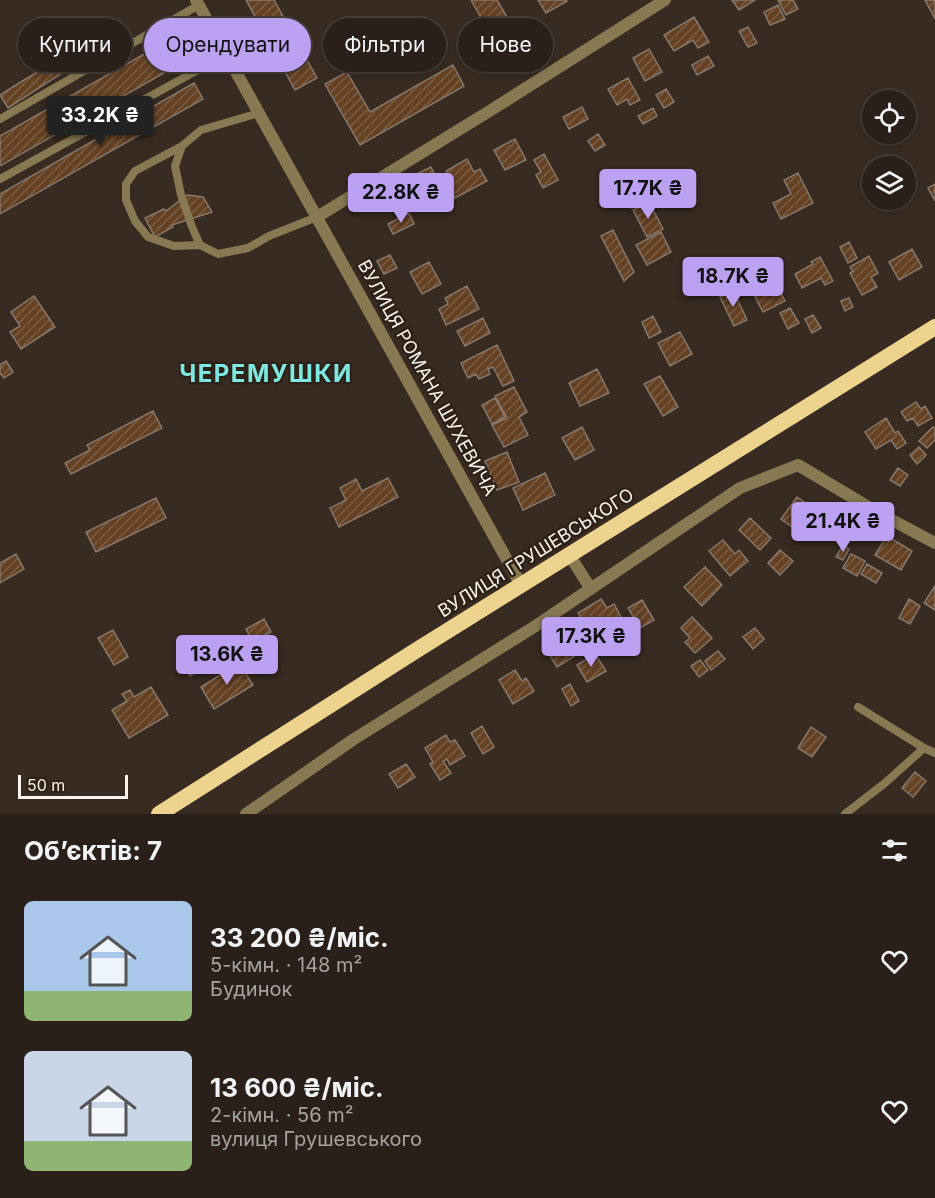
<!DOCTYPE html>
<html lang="uk">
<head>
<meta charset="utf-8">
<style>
  :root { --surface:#2a2019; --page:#322822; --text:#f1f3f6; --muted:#a5a3a2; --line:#463e38; --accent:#bca0f2 }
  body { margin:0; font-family:Inter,sans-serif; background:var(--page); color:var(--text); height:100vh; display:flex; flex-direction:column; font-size:22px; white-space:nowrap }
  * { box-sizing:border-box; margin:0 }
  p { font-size:20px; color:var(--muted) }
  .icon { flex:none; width:33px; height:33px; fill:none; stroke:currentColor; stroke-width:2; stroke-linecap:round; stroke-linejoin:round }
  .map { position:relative; height:814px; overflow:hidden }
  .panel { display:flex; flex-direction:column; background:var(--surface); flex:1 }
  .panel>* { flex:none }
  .top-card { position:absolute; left:18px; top:18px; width:600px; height:54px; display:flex; gap:12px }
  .fabs { position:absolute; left:862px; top:90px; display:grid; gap:12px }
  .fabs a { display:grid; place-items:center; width:54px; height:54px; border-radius:50%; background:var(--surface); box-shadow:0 3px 9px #0003,0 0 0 2px var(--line); font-size:30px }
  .scale { position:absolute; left:18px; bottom:15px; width:110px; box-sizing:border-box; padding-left:6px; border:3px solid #fbf2eb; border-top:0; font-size:16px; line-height:21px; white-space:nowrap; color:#fbf2eb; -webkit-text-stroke:4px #2e2218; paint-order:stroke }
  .price { position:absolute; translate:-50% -51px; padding:0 14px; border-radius:6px; background:var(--accent); color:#111; font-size:20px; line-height:39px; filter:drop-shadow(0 2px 3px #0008) }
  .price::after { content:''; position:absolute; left:50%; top:36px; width:18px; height:14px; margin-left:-9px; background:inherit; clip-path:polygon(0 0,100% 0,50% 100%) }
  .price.on { background:#222; color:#fff }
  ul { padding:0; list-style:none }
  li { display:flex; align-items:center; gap:18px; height:150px; padding:0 24px }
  li span { display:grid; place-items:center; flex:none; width:168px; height:120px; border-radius:9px; color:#555 }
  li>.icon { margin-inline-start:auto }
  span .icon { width:72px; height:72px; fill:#fffc; stroke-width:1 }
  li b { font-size:26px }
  h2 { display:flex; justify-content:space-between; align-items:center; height:72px; padding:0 24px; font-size:26px }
  .pill { padding:0 21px; border-radius:27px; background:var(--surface); box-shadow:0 3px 9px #0003,0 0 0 2px var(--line); font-size:21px; line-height:54px }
  .pill.on { background:var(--accent); color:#111 }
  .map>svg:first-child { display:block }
  .building { fill:url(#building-hatch); stroke:#87786c; stroke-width:1.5 }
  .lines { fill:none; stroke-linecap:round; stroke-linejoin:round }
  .service { stroke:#887953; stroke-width:8 }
  .minor { stroke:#887953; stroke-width:12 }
  .tertiary { stroke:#887953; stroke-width:12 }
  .trunk { stroke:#eed38e; stroke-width:16 }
  .labels { text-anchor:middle; stroke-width:5; stroke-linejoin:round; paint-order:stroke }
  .street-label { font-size:18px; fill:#fbf2eb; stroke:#2e2218 }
  .district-label { font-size:24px; font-weight:bold; letter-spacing:1.5px; fill:#7de8e1; stroke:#2e2218 }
</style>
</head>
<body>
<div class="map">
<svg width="935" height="814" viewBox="0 0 935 814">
  <defs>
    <pattern id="building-hatch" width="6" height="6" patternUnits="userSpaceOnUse" patternTransform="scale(1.5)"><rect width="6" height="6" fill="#654124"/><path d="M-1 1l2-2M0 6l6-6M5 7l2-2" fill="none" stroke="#7c5d44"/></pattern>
  </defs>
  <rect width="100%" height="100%" fill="#382b21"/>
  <path class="building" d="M246,0h28l43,78 -22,12z
    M471,0h26l27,46 -20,12z
    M538,0h28l1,1 -21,12z
    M732,0h23l-16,10z
    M778,0h15l5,9 -12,6z
    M925,0h10v19z
    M778,5l7,14 -15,6 -6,-13z
    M694,17l15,25 -11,6 -5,-8 -19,11 -10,-16z
    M748,27l9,16 -9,4 -9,-16z
    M188,29l13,23 -201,114v-30z
    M88,40l7,13 -16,9 -7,-12z
    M649,49l13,23 -17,9 -12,-23z
    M69,52l7,12 -68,44 -8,-13z
    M708,56l6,10 -17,9 -5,-10z
    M453,65l11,21 -104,59 -35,-61 22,-12 23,40z
    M628,78l12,22 -10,5 -3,-6 -10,6 -9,-16z
    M194,83l9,16 -203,115v-20z
    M666,89l8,13 -10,6 -8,-13z
    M582,107l6,12 -19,10 -6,-12z
    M653,108l4,8 -14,8 -5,-8z
    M598,134l7,11 -10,6 -7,-10z
    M515,139l11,21 -21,10 -11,-20z
    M544,154l14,26 -15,8 -7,-13 5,-3 -7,-12z
    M467,159l7,13 6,-3 7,12 -32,17 -7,-12 5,-2 -7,-13z
    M431,167l12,25 -18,9 -13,-25z
    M798,173l15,30 -32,16 -8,-16 18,-9 -7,-14z
    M395,179l8,15 -19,9 -8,-14z
    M935,184v17l-7,-13z
    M641,188l6,11 -16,9 -6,-10z
    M187,195l16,2 9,15 -40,13 1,2 -18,10 -10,-19 19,-9 2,2z
    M649,202l14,27 -16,8 -14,-27z
    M409,213l5,11 -21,10 -5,-10z
    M613,230l21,42 -10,9 -23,-45z
    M661,232l10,20 -24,13 -11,-20z
    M849,242l8,16 -9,5 -8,-16z
    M912,249l10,18 -23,13 -10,-18z
    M390,255l7,13 -13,6 -7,-13z
    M869,256l9,17 -7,4 6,10 -15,8 -12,-22 3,-2 -3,-4z
    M820,257l13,24 -8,4 -4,-7 -19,10 -7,-14 18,-10 -2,-2z
    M429,262l12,22 -19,10 -12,-22z
    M773,278l12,23 -22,11 -12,-23z
    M467,286l12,23 -33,16 -7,-16 9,-5 -3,-6z
    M733,290l14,30 -13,6 -14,-29z
    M34,296l21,31 -34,22 -11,-17 10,-6 -9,-14z
    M849,298l4,9 -8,4 -4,-10z
    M790,308l9,15 -11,6 -8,-16z
    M813,315l8,13 -9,5 -7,-14z
    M653,316l8,16 -12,6 -7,-16z
    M483,318l7,15 -25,13 -8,-15z
    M680,332l12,22 -22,12 -12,-23z
    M497,345l17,36 -11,5 -10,-19 -5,2 2,5 -11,5 -3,-5 -8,4 -7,-15z
    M6,361l7,11 -9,6 -4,-5v-8z
    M597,369l12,24 -29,13 -11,-23z
    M660,376l18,31 -15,9 -19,-32z
    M514,387l13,25 -8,5 9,18 -24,12 -12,-22 15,-7 -12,-22z
    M495,398l10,19 -13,7 -10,-19z
    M916,402l5,7 4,-3 7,12 -14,8 -5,-8 -6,3 -6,-9z
    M153,411l9,17 -91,46 -6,-11 25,-13 -3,-5z
    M886,418l9,15 3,-2 8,12 -9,6 -6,-9 -15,9 -11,-17z
    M582,427l12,23 -19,10 -13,-22z
    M933,427l2,1v12l-8,8 -8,-7z
    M919,447l7,8 -9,9 -7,-9z
    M507,452l12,30 -22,8 -12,-29z
    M898,468l10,7 -8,11 -10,-6z
    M545,473l10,22 -32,15 -10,-22z
    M388,478l10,19 -59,30 -9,-19 16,-8 -6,-12 16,-9 6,12z
    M797,497l10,7 -8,10 6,4 6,-8 10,7 -15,20 -25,-18z
    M156,498l10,20 -70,34 -10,-20z
    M859,514l11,6 -11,18 -10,-6z
    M750,518l21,20 -11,12 -21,-20z
    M887,536l25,15 -11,19 -26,-15z
    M723,540l12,14 4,-4 9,11 -18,15 -21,-25z
    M843,545l6,4 -6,11 -7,-3z
    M780,550l13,11 -13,14 -12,-12z
    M16,554l8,15 -24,14v-20z
    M851,554l14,7 -8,15 -14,-8z
    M867,564l15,9 -6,10 -15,-9z
    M705,567l17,18 -20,21 -18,-19z
    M935,586v24l-11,-7z
    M601,599l6,9 7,-4 8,15 -30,18 -14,-24z
    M909,599l11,7 -10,18 -11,-6z
    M642,600l12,20 -14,8 -12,-20z
    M692,617l20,21 -17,15 -10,-11 5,-4 -9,-10z
    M264,619l7,13 -18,10 -7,-13z
    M755,628l9,11 -11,10 -10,-12z
    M113,630l15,27 -14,8 -16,-27z
    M577,639l7,11 -27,17 -7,-11z
    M202,645l10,18 -22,13 -10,-19z
    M718,651l7,8 -14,11 -6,-9z
    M595,654l11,17 -19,11 -10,-17z
    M700,660l8,10 -9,7 -8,-11z
    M239,663l14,22 -39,24 -13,-22z
    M515,670l7,11 4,-3 8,13 -21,13 -14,-24z
    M570,684l9,17 -8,5 -9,-17z
    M151,687l17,28 -39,23 -17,-28 15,-9 -5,-7 8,-4 4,7z
    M482,726l12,21 -11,7 -12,-21z
    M811,727l15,10 -14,20 -14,-9z
    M446,735l4,7 5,-2 10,16 -15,9 -3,-6 -4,2 8,12 -11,7 -10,-16 3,-2 -8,-14z
    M406,764l9,13 -17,11 -9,-14z
    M915,772l11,9 -13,16 -11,-9z"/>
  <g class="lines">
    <path class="service" d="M259,113l-58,17 -19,16 -7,20 6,29 11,32 8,18 18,9 30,-6 21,-12 48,-19
      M0,119l199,-114
      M182,146l-47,25 -9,13v16l9,21 13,16 26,9 26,-1
      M0,179l225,-124
      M924,748l11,5
      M845,814l40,-31 39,-35 -66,-41"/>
    <path class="minor" d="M570,556l21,33
      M246,814l108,-75 180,-112 206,-139 58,-23 77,46 60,32"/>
    <path class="tertiary" d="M196,0l325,585
      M317,217l171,-105 177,-112"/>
    <path class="trunk" d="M159,814l261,-166 515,-321"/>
  </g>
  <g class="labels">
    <g class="street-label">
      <text transform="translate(427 378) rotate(61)" y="6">ВУЛИЦЯ РОМАНА ШУХЕВИЧА</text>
      <text transform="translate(536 553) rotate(-32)" y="6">ВУЛИЦЯ ГРУШЕВСЬКОГО</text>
    </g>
    <g class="district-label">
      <text x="266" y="382">ЧЕРЕМУШКИ</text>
    </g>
  </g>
</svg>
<div class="fabs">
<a><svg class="icon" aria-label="locate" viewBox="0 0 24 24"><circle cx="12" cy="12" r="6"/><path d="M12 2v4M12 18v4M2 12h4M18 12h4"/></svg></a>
<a><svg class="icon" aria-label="layers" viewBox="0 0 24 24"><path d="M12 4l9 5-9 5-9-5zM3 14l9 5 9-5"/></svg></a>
</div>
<div class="scale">50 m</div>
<b class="price on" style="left:100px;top:147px">33.2K ₴</b>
<b class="price" style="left:648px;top:220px">17.7K ₴</b>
<b class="price" style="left:401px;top:224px">22.8K ₴</b>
<b class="price" style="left:733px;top:308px">18.7K ₴</b>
<b class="price" style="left:843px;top:553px">21.4K ₴</b>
<b class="price" style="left:591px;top:668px">17.3K ₴</b>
<b class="price" style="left:227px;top:686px">13.6K ₴</b>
<div class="top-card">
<a class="pill">Купити</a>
<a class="pill on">Орендувати</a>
<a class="pill">Фільтри</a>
<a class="pill">Нове</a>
</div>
</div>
<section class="panel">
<h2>Об’єктів: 7<svg class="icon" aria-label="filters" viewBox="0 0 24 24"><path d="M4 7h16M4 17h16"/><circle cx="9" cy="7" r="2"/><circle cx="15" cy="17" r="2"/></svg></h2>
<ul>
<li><span style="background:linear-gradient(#a9c7e8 75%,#8fb573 0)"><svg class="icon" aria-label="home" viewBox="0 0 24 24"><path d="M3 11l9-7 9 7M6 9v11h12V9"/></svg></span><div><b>33 200 ₴/міс.</b><p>5-кімн. · 148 m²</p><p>Будинок</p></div><svg class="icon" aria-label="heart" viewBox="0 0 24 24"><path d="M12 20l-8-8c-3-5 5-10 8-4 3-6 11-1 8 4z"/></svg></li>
<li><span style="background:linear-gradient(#c9d6e8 75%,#8fb573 0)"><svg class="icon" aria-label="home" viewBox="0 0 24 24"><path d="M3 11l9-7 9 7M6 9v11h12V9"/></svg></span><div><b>13 600 ₴/міс.</b><p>2-кімн. · 56 m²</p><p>вулиця Грушевського</p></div><svg class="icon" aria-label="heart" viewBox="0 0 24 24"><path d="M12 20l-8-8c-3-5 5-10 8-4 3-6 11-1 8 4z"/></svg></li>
</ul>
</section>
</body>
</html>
